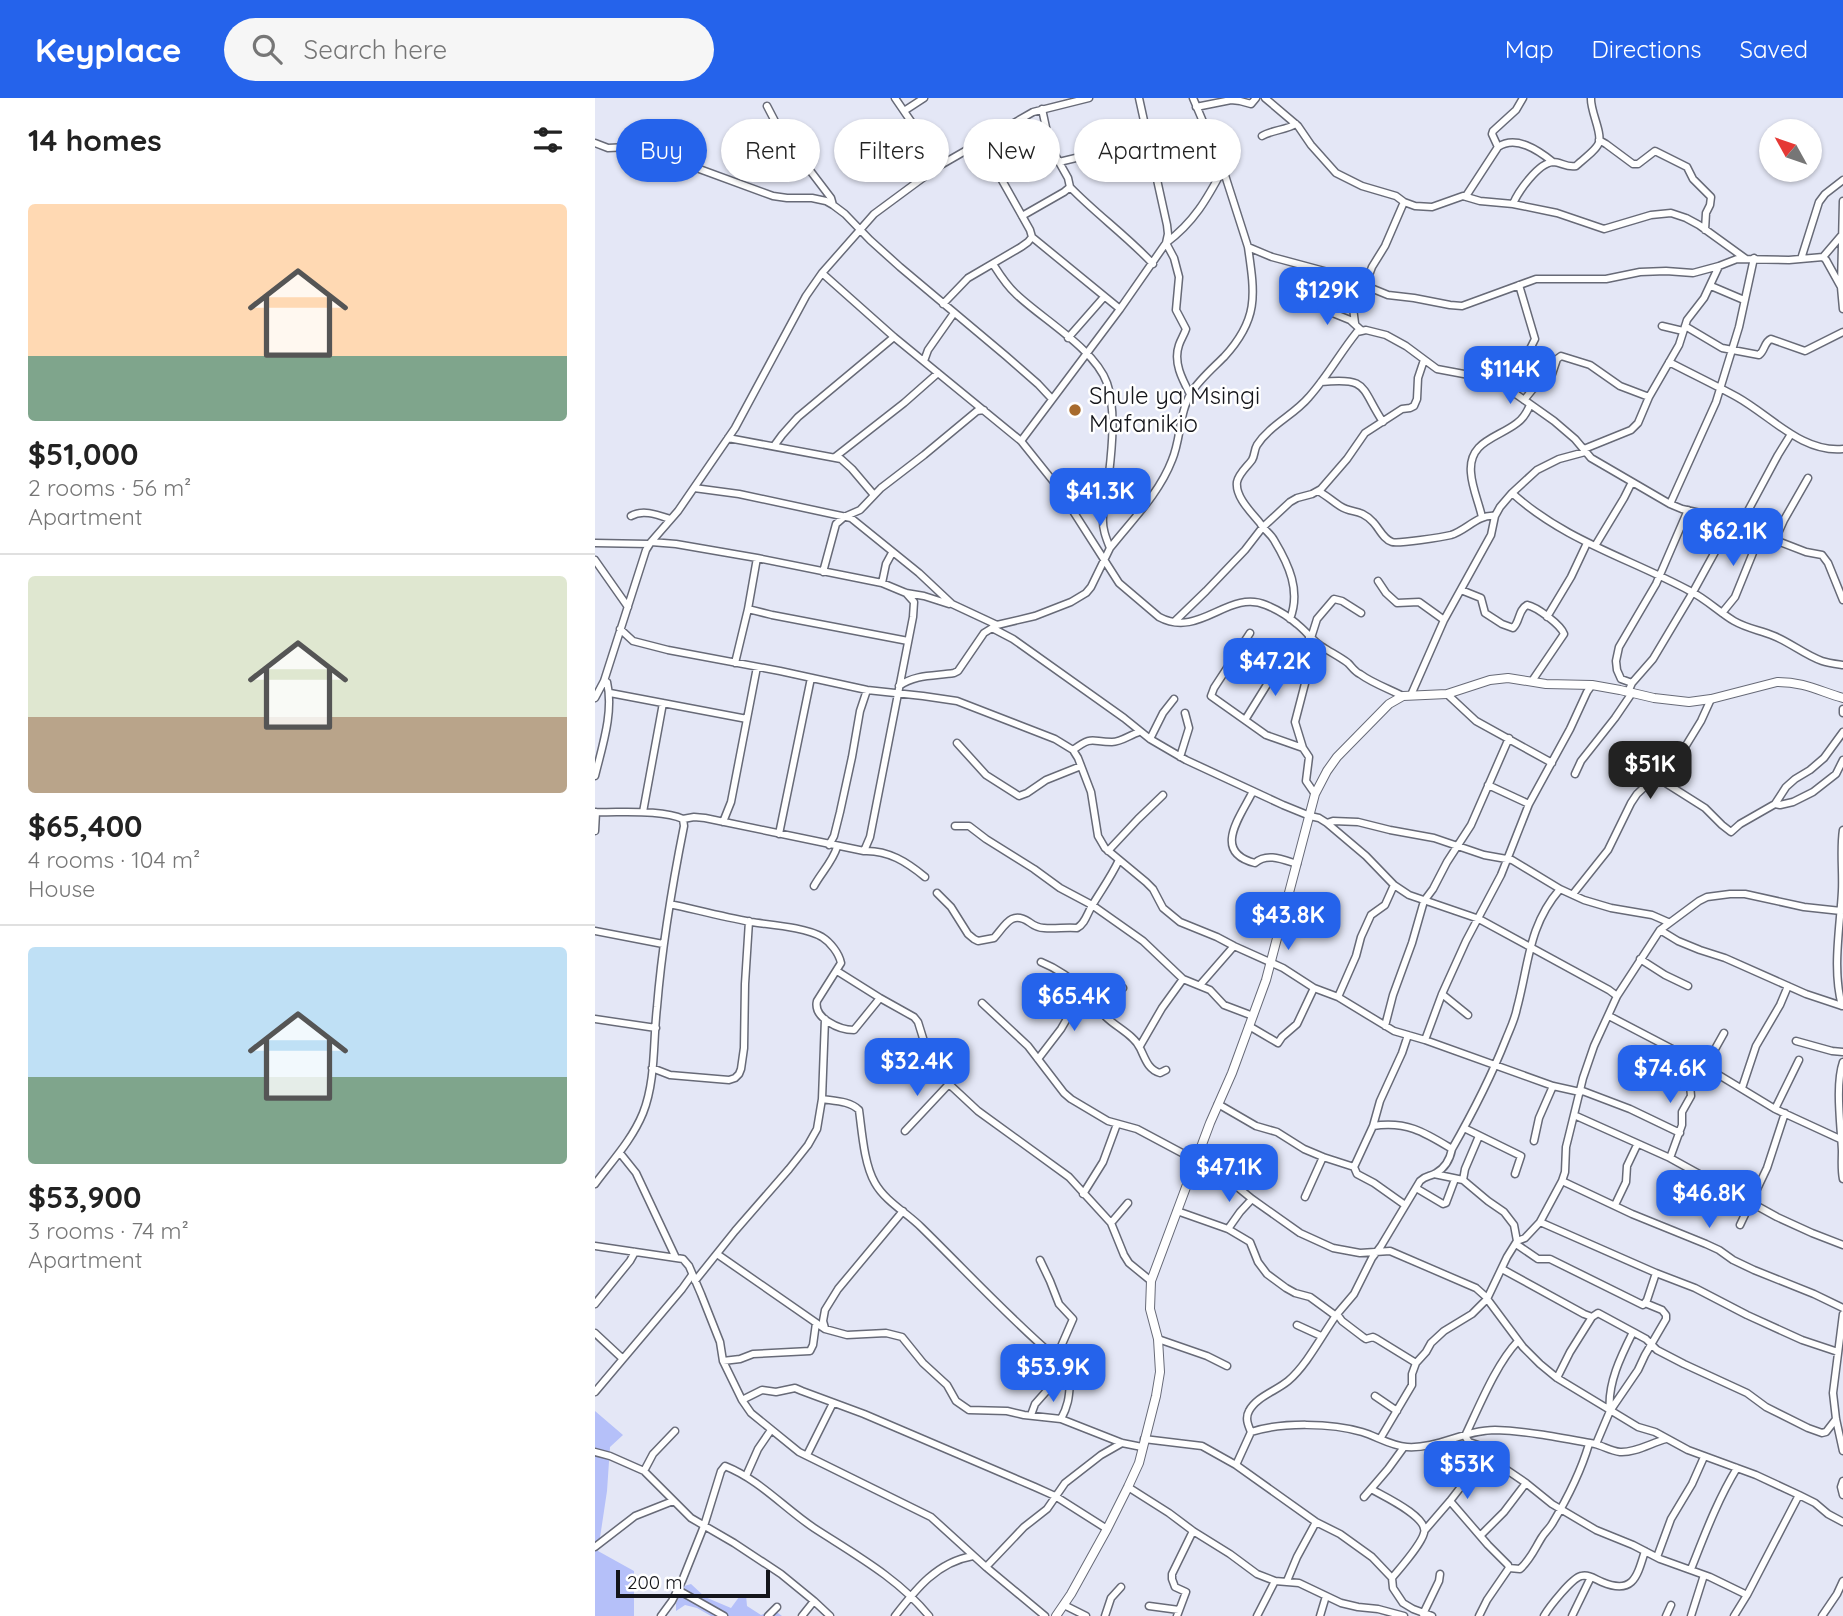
<!DOCTYPE html>
<html lang="en">
<head>
<meta charset="utf-8">
<style>
  :root { --surface:#fff; --page:#f6f6f6; --text:#222; --muted:#767676; --line:#e0e0e0; --accent:#2563eb }
  body { margin:0; font-family:Quicksand,sans-serif; background:var(--page); color:var(--text); height:100vh; display:flex; flex-direction:column; font-size:26px; white-space:nowrap }
  * { box-sizing:border-box; margin:0 }
  p { font-size:23px; color:var(--muted) }
  .icon { flex:none; width:38px; height:38px; fill:none; stroke:currentColor; stroke-width:2; stroke-linecap:round; stroke-linejoin:round }
  .map { position:relative; flex:1; overflow:hidden }
  .panel { display:flex; flex-direction:column; background:var(--surface); width:595px }
  .panel>* { flex:none }
  .banner { position:absolute; left:21px; top:21px; width:665px; height:63px; display:flex; gap:14px }
  .needle { width:46px; rotate:310deg }
  .tools { position:absolute; left:1164px; top:21px; display:grid; gap:14px }
  .tools a { display:grid; place-items:center; width:63px; height:63px; border-radius:50%; background:var(--surface); box-shadow:0 2px 5px #0004; font-size:35px }
  .scale { position:absolute; left:21px; bottom:18px; width:154px; box-sizing:border-box; padding-left:7px; border:4px solid #14151a; border-top:0; font-size:19px; line-height:24px; white-space:nowrap; color:#14151a; -webkit-text-stroke:5px #fff; paint-order:stroke }
  .price { position:absolute; translate:-50% -60px; padding:0 16px; border-radius:14px; background:var(--accent); color:#fff; font-size:23px; line-height:46px; filter:drop-shadow(0 2px 4px #0008) }
  .price::after { content:''; position:absolute; left:50%; top:42px; width:21px; height:16px; margin-left:-10px; background:inherit; clip-path:polygon(0 0,100% 0,50% 100%) }
  .price.active { background:#222; color:#fff }
  ul { padding:0; list-style:none }
  li { display:grid; align-content:center; gap:14px; height:371px; padding:0 28px }
  li+li { border-top:2px solid var(--line) }
  li span { display:grid; place-items:center; height:217px; border-radius:7px; color:#555 }
  li>.icon { margin-inline-start:auto }
  span .icon { width:126px; height:126px; fill:#fffc; stroke-width:1 }
  li b { font-size:30px }
  h2 { display:flex; justify-content:space-between; align-items:center; height:84px; padding:0 28px; font-size:30px }
  .chip { padding:0 24px; border-radius:32px; background:var(--surface); box-shadow:0 2px 5px #0004; font-size:24px; line-height:63px }
  .chip.active { background:var(--accent); color:#fff }
  header { display:flex; align-items:center; gap:42px; box-sizing:border-box; height:98px; padding:0 35px; background:var(--accent); color:#fff }
  header strong { font-size:33px }
  nav { display:flex; gap:38px; margin-inline-start:auto; font-size:24px }
  .search { width:490px; height:63px; background:var(--page); display:flex; align-items:center; gap:18px; box-sizing:border-box; padding:0 24px; border-radius:38px; color:var(--muted); font-size:26px }
  main { display:flex; flex:1; min-height:0 }
  .map>svg:first-child { display:block }
  .green { fill:#b5c0f9 }
  .lines { fill:none; stroke-linecap:round; stroke-linejoin:round }
  .minor-casing { stroke:#676a77; stroke-width:9 }
  .tertiary-casing { stroke:#676a77; stroke-width:10 }
  .minor { stroke:#fff; stroke-width:6 }
  .tertiary { stroke:#fff; stroke-width:8 }
  .poi-dot { fill:#a76a2d; stroke:#fff; stroke-width:2.5 }
  .labels { text-anchor:middle; stroke-width:5; stroke-linejoin:round; paint-order:stroke }
  .poi-label { font-size:24px; fill:#14151a; stroke:#fff; text-anchor:start }
</style>
</head>
<body>
<header>
<strong>Keyplace</strong>
<div class="search"><svg class="icon" aria-label="search" viewBox="0 0 24 24"><circle cx="10" cy="10" r="6"/><path d="M15 15l6 6"/></svg>Search here</div>
<nav><a>Map</a><a>Directions</a><a>Saved</a></nav>
</header>
<main>
<section class="panel">
<h2>14 homes<svg class="icon" aria-label="filters" viewBox="0 0 24 24"><path d="M4 7h16M4 17h16"/><circle cx="9" cy="7" r="2"/><circle cx="15" cy="17" r="2"/></svg></h2>
<ul>
<li><span style="background:linear-gradient(#ffd9b3 70%,#7fa58c 0)"><svg class="icon" aria-label="home" viewBox="0 0 24 24"><path d="M3 11l9-7 9 7M6 9v11h12V9"/></svg></span><div><b>$51,000</b><p>2 rooms · 56 m²</p><p>Apartment</p></div></li>
<li><span style="background:linear-gradient(#dfe7d0 65%,#b9a48a 0)"><svg class="icon" aria-label="home" viewBox="0 0 24 24"><path d="M3 11l9-7 9 7M6 9v11h12V9"/></svg></span><div><b>$65,400</b><p>4 rooms · 104 m²</p><p>House</p></div></li>
<li><span style="background:linear-gradient(#bfe0f5 60%,#7fa58c 0)"><svg class="icon" aria-label="home" viewBox="0 0 24 24"><path d="M3 11l9-7 9 7M6 9v11h12V9"/></svg></span><div><b>$53,900</b><p>3 rooms · 74 m²</p><p>Apartment</p></div></li>
</ul>
</section>
<div class="map">
<svg width="1248" height="1518" viewBox="0 0 1248 1518">
  <rect width="100%" height="100%" fill="#e4e7f6"/>
  <path class="green" d="M0,1313l28,24 -13,12 -3,44 -9,60 36,20v45h-39z
    M96,1486l14,13 26,11 8,-11 7,-2 1,11 14,9 13,-5 8,6h-71l-14,-8 -12,-3 -9,6v-8l8,-17z"/>
  <g class="lines">
    <defs>
      <path id="minor" d="M300,0l39,57 5,11
        M598,0l30,71 25,78 24,10 67,18 49,20 26,3 36,7 12,1 74,-27h70l34,-7 26,-1 27,2 26,-7 18,-7 52,1 34,-3 3,3 15,27
        M670,0l33,28 13,19 25,28 26,13 34,10 8,6 11,4 17,1 31,-11 17,5 33,3 44,9 47,16 47,-14 20,-2 15,5 13,7 47,34
        M172,8l13,25 51,67 2,7
        M601,9l35,-7 9,1 11,3 5,-6
        M309,13l20,-13
        M667,38c10,-6 24,-6 34,-12
        M1004,42l7,4 27,20h5l17,-13 32,16 6,12 18,18 -1,8 -4,8 -1,17
        M0,45l13,5 21,-1 40,5 14,11 90,33 14,2h25l14,3 7,4 12,9 25,26 30,27 106,89 32,28 14,15
        M903,49l-6,-13 1,-3 23,-21 7,-12
        M464,64l46,-11 45,-8
        M475,89c26,27 57,49 83,77
        M871,98l32,-49c18,-12 40,3 55,15
        M1248,103l-2,86 2,22
        M918,106c5,-12 25,-41 40,-42 8,0 14,6 23,4 5,-5 22,-17 23,-24 3,-10 -9,-32 -8,-44
        M427,118l42,-24 6,-5 -2,-9 -18,-32 -8,-37
        M437,139l88,72
        M1228,159l18,-21
        M1206,161l18,-57 6,-8 18,-14
        M227,175l72,64 127,104 36,45 62,97 40,34c41,22 69,-28 107,-12 10,4 23,12 31,19 9,7 15,16 24,22 9,6 19,11 27,17 4,4 7,9 12,11 12,9 29,15 43,22
        M1116,188l33,14
        M713,205l42,17 11,10
        M348,206l25,-26 53,-31 7,-5 4,-5 -2,-7 -36,-64 -16,-22
        M760,225l-2,-15 12,-22 7,-19 13,-21 19,-44
        M1067,228l21,5
        M1090,228l37,22 37,7c6,-4 5,-13 12,-16l34,12 38,-19
        M473,240l36,-41
        M329,263l4,-11 26,-37
        M1074,264c23,12 46,23 68,35 34,19 65,56 106,52
        M901,282l33,-29 6,-12 -16,-54
        M726,284c48,-5 39,5 62,40
        M595,296c-8,-15 -17,-32 -11,-49 2,-6 5,-10 7,-16l-10,-19 3,-33 -5,-19 -8,-15c28,-21 41,-44 57,-74
        M929,302l9,-11 15,-10 4,-5 5,-15 4,-3 29,9 30,21 29,11
        M133,340l113,21 11,10 22,26
        M426,343l99,-132 46,-66 2,-9 -1,-9 -28,-127
        M179,348l8,-11 16,-18 96,-80
        M989,351l47,-19 7,-7 11,-26 30,-52 8,-25 17,-22 15,-32
        M240,359l69,-54 34,-30
        M99,390l45,6 112,24 68,55 33,31 45,21
        M723,393c8,4 14,10 22,15 12,8 20,2 33,16 6,6 10,17 19,20 6,2 51,-5 59,-7 16,-5 27,-21 44,-19
        M917,395c53,48 117,65 178,98 16,8 29,21 44,30 14,8 26,9 40,15 17,7 31,19 48,25 6,2 14,3 21,4
        M1075,406l46,-102 23,-75 15,-69
        M36,418c12,-7 27,-1 39,3
        M887,419c-3,-14 -10,-29 -11,-44 -3,-32 27,-35 46,-50 6,-4 10,-11 13,-18
        M1147,424l36,-67 13,-21
        M1180,442l9,-20 24,-42
        M56,444l25,2 81,14 125,25 24,10 18,3 25,8
        M0,445l54,1
        M1000,448l29,-48 8,-16
        M515,450c22,-28 49,-54 62,-88 9,-21 7,-47 19,-67 8,-13 22,-25 33,-36 35,-38 31,-62 24,-110
        M0,462l33,47
        M228,474l13,-48 8,-7 16,-7 21,-22 43,-33 53,-44 7,-1
        M783,483l8,12 11,10 22,-1 25,18
        M287,485l4,-19 6,-11
        M866,492l20,8 4,15 17,11 11,4c7,-6 5,-18 14,-23 10,2 34,20 37,29l-32,47
        M153,511l24,6 136,26
        M1127,515l13,-16 26,-64
        M952,519l24,-40 16,-34
        M695,521c11,-28 -1,-54 -16,-79 -4,-7 -10,-10 -14,-17 -8,-10 -25,-26 -23,-41 2,-9 10,-15 15,-22 3,-5 2,-10 5,-15 13,-20 37,-30 52,-48 18,-20 31,-44 48,-65l9,-2 20,5 20,11 31,23 59,11 58,41 21,18 16,19 79,46 12,5 60,13 33,18 31,12 16,3 6,8 15,37
        M579,524l32,-31 39,-41 17,-22 28,-26 7,-4 15,-4 9,-5 26,-30 18,-26 37,-24 8,-1 4,-2 3,-7 1,-21 6,-18
        M397,530l21,11 111,79 26,21 36,21 97,45 27,11 9,2 8,5 39,33 28,29 15,10 70,24 130,71 8,6
        M25,531l13,12 35,9 112,21 87,19 56,6 34,5 98,38 18,11 5,8 13,34 7,44 7,12 41,34 7,7 10,19 17,14 37,15 17,9 49,22 31,20 24,9 56,34 31,9 128,46 27,6
        M655,535l-36,55 -3,8 55,39 37,13
        M714,539l-1,35 -13,50 8,26 6,9 -3,24 9,13
        M716,540l6,-19 17,-20 8,2 19,12
        M140,565l13,-54 9,-51
        M1037,585l-11,-4 -4,-9 -1,-9 3,-14 37,-63 32,-74
        M304,588c16,-12 37,-10 55,-13l4,-2 26,-38 13,-8 38,-9 36,-14 15,-9 5,-6 19,-39c-4,-10 -8,-20 -7,-31 0,-14 4,-29 6,-43 3,-26 7,-66 -2,-91 -12,-34 -65,-64 -91,-89 -10,-9 -16,-19 -23,-30
        M1033,594l4,-9 21,-24 40,-67 40,-73
        M15,595l137,26
        M852,596l29,27 76,42
        M816,597l33,-75 47,-85 4,-19 5,-9 12,-14 25,-23 22,-11 26,-7
        M0,600l9,-17 42,-131 5,-8 27,-31 57,-83 71,-132 16,-23 52,-59 65,-48 94,-54 56,-14
        M1248,611v4
        M650,622l23,-37 7,-21
        M555,641l13,-26 11,-14
        M362,645l29,32 33,21 8,-3 19,-13 35,-14
        M478,652c20,-15 18,-8 39,-8 9,0 18,-7 27,-10
        M585,659l9,-29 -4,-15
        M980,676l6,-13 34,-43 17,-25
        M0,678c7,-29 19,-64 12,-94l-3,-1
        M1061,679l49,31 17,17 9,7 9,-8 35,-20 11,-17 9,-8 15,-9 14,-12 19,-26
        M893,687l41,19
        M658,693c-12,25 -42,61 2,72 12,-11 29,-3 42,1
        M1180,706l5,1 13,-3 20,-10 23,-18 7,-14
        M0,714c24,1 67,-3 88,7l1,7c-12,60 -22,120 -27,181 -4,34 -1,73 -14,106 -11,27 -31,48 -48,71
        M48,714l20,-109
        M88,721l11,-2 11,1 159,33 6,-14 43,-220 1,-15 -8,-9
        M128,724l8,-20 26,-135
        M732,725l6,-2 25,1 32,8 44,8 50,17 28,5 48,29 24,11 27,8 41,7 16,7
        M360,728h14l17,13 48,30 26,19 32,17 51,36 40,38 27,11 14,15 29,11
        M0,733l1,-19
        M184,736l32,-156
        M234,747l5,-9 6,-24 12,-55 8,-46 7,-21
        M269,753c24,-1 43,11 61,26
        M513,753l30,-32 25,-24
        M219,788c7,-13 19,-25 23,-39
        M342,795l14,14 17,27 6,5 4,2 16,-3c11,-12 17,-28 35,-16 4,3 10,6 15,6 11,1 22,-1 33,0 9,-5 10,-15 16,-24 9,-15 18,-27 26,-44
        M978,796l35,-44 23,-47 6,-9 45,-42 19,-31 10,-22
        M75,806c27,6 54,13 81,18 20,3 54,5 71,15 8,5 17,16 19,26l-24,38c-4,17 22,29 37,29l26,-32
        M1065,832l18,11 22,9 25,8 81,36 36,12
        M0,833l68,13
        M1045,861l25,16 23,11
        M242,873l43,27 34,19 4,5 9,29 5,10 17,23 29,27 91,66 42,46 13,32 5,8 22,18
        M605,887l34,-39
        M487,896c14,9 14,13 24,23 10,10 28,18 34,31 5,10 8,22 20,25l6,-3
        M847,896l26,21
        M743,899l18,-41 5,-19 10,-22 14,-10 9,-20
        M500,904l28,-14
        M387,905l46,43 36,47 7,6 37,22 29,8 60,32 33,20 22,18 48,34 33,15 27,5 30,-2 86,37 9,8 38,51 17,17 17,14 81,49 17,5 33,18 68,25 43,20 16,8 13,11 15,8
        M1247,908c-10,-37 -2,-77 0,-115 1,-20 -2,-41 1,-61
        M1014,918l90,47 76,46 65,30
        M0,921l61,9
        M654,928l29,17 4,-6 15,-13 17,-36
        M790,928l8,-31 19,-52 12,-42 9,-12 14,-27 24,-37 38,-87
        M830,942l17,-46 24,-53 35,-66 28,-71 41,-75 17,-37 5,-7
        M1201,943l36,10 11,1
        M545,948l22,-38 21,-29
        M443,961l23,-30 22,-38c-10,-12 -27,-23 -42,-29
        M1248,964c-8,23 -2,64 -1,89 0,10 -1,18 1,28
        M1110,969l19,-34
        M57,970l18,7 47,4 12,1 6,-2 4,-4 2,-5 3,-21 1,-64 4,-63
        M1147,990l14,-42 24,-41 8,-19
        M985,992l50,19 50,24
        M227,1001c13,2 28,2 37,11 3,22 5,54 16,73 10,18 32,30 46,44 45,44 87,90 135,131
        M623,1006l38,22 21,6 27,17 19,8 -18,40
        M1180,1011l24,-49
        M979,1017l96,43 107,59 35,16 31,12
        M778,1028l7,-25 22,-48 6,-18
        M869,1030l57,28 -6,18
        M310,1033l44,-47
        M939,1043l5,-23 14,-32
        M25,1055l16,20 40,85
        M728,1059l31,10
        M1075,1060l12,-33v-13l9,-16 -1,-11 9,-22
        M839,1076l29,6 25,21 16,11 10,13 3,16
        M868,1082l2,-11 14,-33
        M967,1083l70,33 74,30 13,6 14,10 21,10 60,24 29,14
        M821,1090l27,16 3,-1 9,-24
        M488,1096l20,-32 14,-38
        M810,1107l-31,-22 -17,-9 -3,-7 19,-41c34,-5 51,6 79,23
        M1020,1107l11,-23 1,-16 10,-21
        M582,1113l51,18 22,13 8,20 9,12 19,14 9,5 15,4 26,19
        M945,1124l116,51 39,15 52,27 55,25 36,12
        M516,1125l17,-20
        M1145,1127l27,-57 18,-55
        M633,1131l12,-17 12,-13
        M921,1146l22,15h12l93,46 4,-5 9,-27
        M0,1148l88,13 6,7 12,28 19,48 3,19 19,39 9,13 48,39 132,65 55,50 59,49
        M122,1156l108,75 22,6 39,-2 16,4 21,26 24,22 9,16 13,9 38,1 17,4 37,4 61,24 20,4
        M907,1171l82,45 8,3 6,-4 48,26 11,11 27,14 63,29 19,14 42,21 14,5 4,-1 10,-13
        M100,1183l40,-50 54,-62 19,-24 9,-16 5,-30 3,-80
        M0,1206l35,-43 5,-9
        M1248,1216l-10,79 3,26 7,32
        M702,1227l24,11
        M230,1230l-2,-7 2,-11 13,-21 65,-78
        M0,1235l28,26
        M563,1241l49,17 20,10
        M923,1243c-22,23 -39,66 -53,95l4,6 9,3 23,21 25,17 26,21 44,26 37,15 27,14 50,18 37,18
        M128,1263l17,-2 13,-5 57,-3 3,-6 3,-22
        M821,1265l-39,-24 -4,-2 -7,2 -3,-2 -21,-16 -5,-7 17,-20 18,-36 9,-12 39,-65c6,-6 10,-4 16,-8 9,-5 14,-14 16,-24 20,-35 39,-72 54,-110 4,-10 9,-20 11,-31 12,-44 11,-82 43,-119
        M464,1277l11,8c-1,15 -2,23 -9,36
        M962,1280l13,-26 22,-35
        M0,1294l87,-103 10,-14
        M780,1298l22,15
        M147,1302l20,-10 14,2 19,-4 7,3 62,23 171,73 20,9 52,33
        M1015,1313c-3,-27 11,-55 23,-79
        M436,1317l4,-11 23,-26 -2,-20 17,-39 -14,-15 -9,-23 -10,-21
        M656,1334c-3,-7 -6,-14 -2,-21 7,-14 27,-20 39,-30 19,-16 34,-46 49,-67
        M549,1341l58,7 34,19 80,57 24,12 32,23 20,21 1,10 10,15 10,6 19,7
        M785,1341l32,-54v-11l4,-11 10,-11 5,-9 13,-12 28,-17 15,-15 20,-42 10,-16 8,-3 15,-16 22,-41 3,-9 1,-25 3,-12 14,-57 11,-32 23,-50 43,-66 39,-29 8,-4 23,-3h15l59,13 37,4
        M1001,1346l14,-33 28,-41 7,-15 21,-36v-4l-4,-5 -17,-7
        M0,1354l15,4 34,15 47,47 43,25 47,31 33,27 16,15
        M212,1357l26,-52
        M641,1367l15,-33c30,-10 81,-9 111,0 14,4 29,14 45,15 30,2 58,-17 88,-17 33,1 67,8 100,14 8,2 16,7 25,8 15,1 31,-9 46,-13
        M49,1373l9,-17 22,-23
        M151,1378l12,-27 13,-19
        M1248,1383l-2,6 2,8
        M533,1389l41,26 24,18 37,23 27,20 18,7 24,2 42,20 17,4 20,2 26,7
        M776,1391c12,7 58,28 53,44 -3,12 -23,34 -32,45
        M769,1399l24,-28 16,-22
        M855,1403l38,44 20,20 1,3 -22,32 -8,16
        M830,1432l25,-29 37,-48
        M886,1437l23,-23 22,-29
        M0,1449l40,-31 38,-15
        M1062,1459l14,-38 21,-35 12,-27
        M391,1469l38,-40 23,-18 18,-26 36,-28 21,-12
        M914,1470l11,1c11,-10 15,-21 22,-32 3,-5 7,-8 10,-13 15,-25 29,-53 37,-80
        M1096,1471c14,-35 26,-68 46,-101
        M692,1483l10,-24 19,-35
        M83,1492l46,26
        M469,1507l22,11
        M554,1508l30,4
        M828,1516l16,-33 1,-7
        M66,1518l11,-15 10,-20 22,-55 17,-55 4,-5c35,14 59,42 89,62 40,26 84,50 115,88
        M173,1518l9,-9
        M207,1518l12,-15
        M300,1518c21,-27 42,-54 78,-60
        M510,1518l6,-18 10,-11
        M582,1518l9,-24 -11,-5 -3,-8v-5l21,-43
        M662,1518l18,-35
        M725,1518l6,-20
        M949,1518c5,-9 28,-38 37,-40 8,-2 14,3 21,6 31,13 35,-5 43,-31
        M977,1518l19,-39
        M1071,1518l5,-11
        M1096,1518l13,-41
        M1139,1518l13,-21 52,-100
        M1227,1518l15,-22 6,-13"/>
      <path id="tertiary" d="M461,1518l15,-22 36,-65 21,-42 11,-24 17,-67 4,-24 -2,-33 -8,-30 1,-28 59,-158 22,-50 34,-93 49,-186 12,-23 10,-14 52,-53 14,-8 44,-2 43,-14 18,-2 38,6 46,1 28,5 34,8 35,4 22,-3 66,-17c27,0 42,9 66,16"/>
    </defs>
    <use href="#minor" class="minor-casing"/>
    <use href="#tertiary" class="tertiary-casing"/>
    <use href="#minor" class="minor"/>
    <use href="#tertiary" class="tertiary"/>
  </g>
  <circle class="poi-dot" cx="480" cy="312" r="7"/>
  <g class="labels">
    <g class="poi-label">
      <text x="494" y="306">Shule ya Msingi<tspan x="494" dy="28">Mafanikio</tspan></text>
    </g>
  </g>
</svg>
<div class="tools">
<a><svg class="needle" viewBox="-14 -14 28 28"><path d="M0-13l5 13h-10z" fill="#e53935"/><path d="M0 13l5-13h-10z" fill="#767676"/></svg></a>
</div>
<div class="scale">200 m</div>
<b class="price" style="left:732px;top:229px">$129K</b>
<b class="price" style="left:915px;top:308px">$114K</b>
<b class="price" style="left:505px;top:430px">$41.3K</b>
<b class="price" style="left:1138px;top:470px">$62.1K</b>
<b class="price" style="left:680px;top:600px">$47.2K</b>
<b class="price active" style="left:1055px;top:703px">$51K</b>
<b class="price" style="left:693px;top:854px">$43.8K</b>
<b class="price" style="left:479px;top:935px">$65.4K</b>
<b class="price" style="left:322px;top:1000px">$32.4K</b>
<b class="price" style="left:1075px;top:1007px">$74.6K</b>
<b class="price" style="left:634px;top:1106px">$47.1K</b>
<b class="price" style="left:1114px;top:1132px">$46.8K</b>
<b class="price" style="left:458px;top:1306px">$53.9K</b>
<b class="price" style="left:872px;top:1403px">$53K</b>
<div class="banner">
<a class="chip active">Buy</a>
<a class="chip">Rent</a>
<a class="chip">Filters</a>
<a class="chip">New</a>
<a class="chip">Apartment</a>
</div>
</div>
</main>
</body>
</html>
